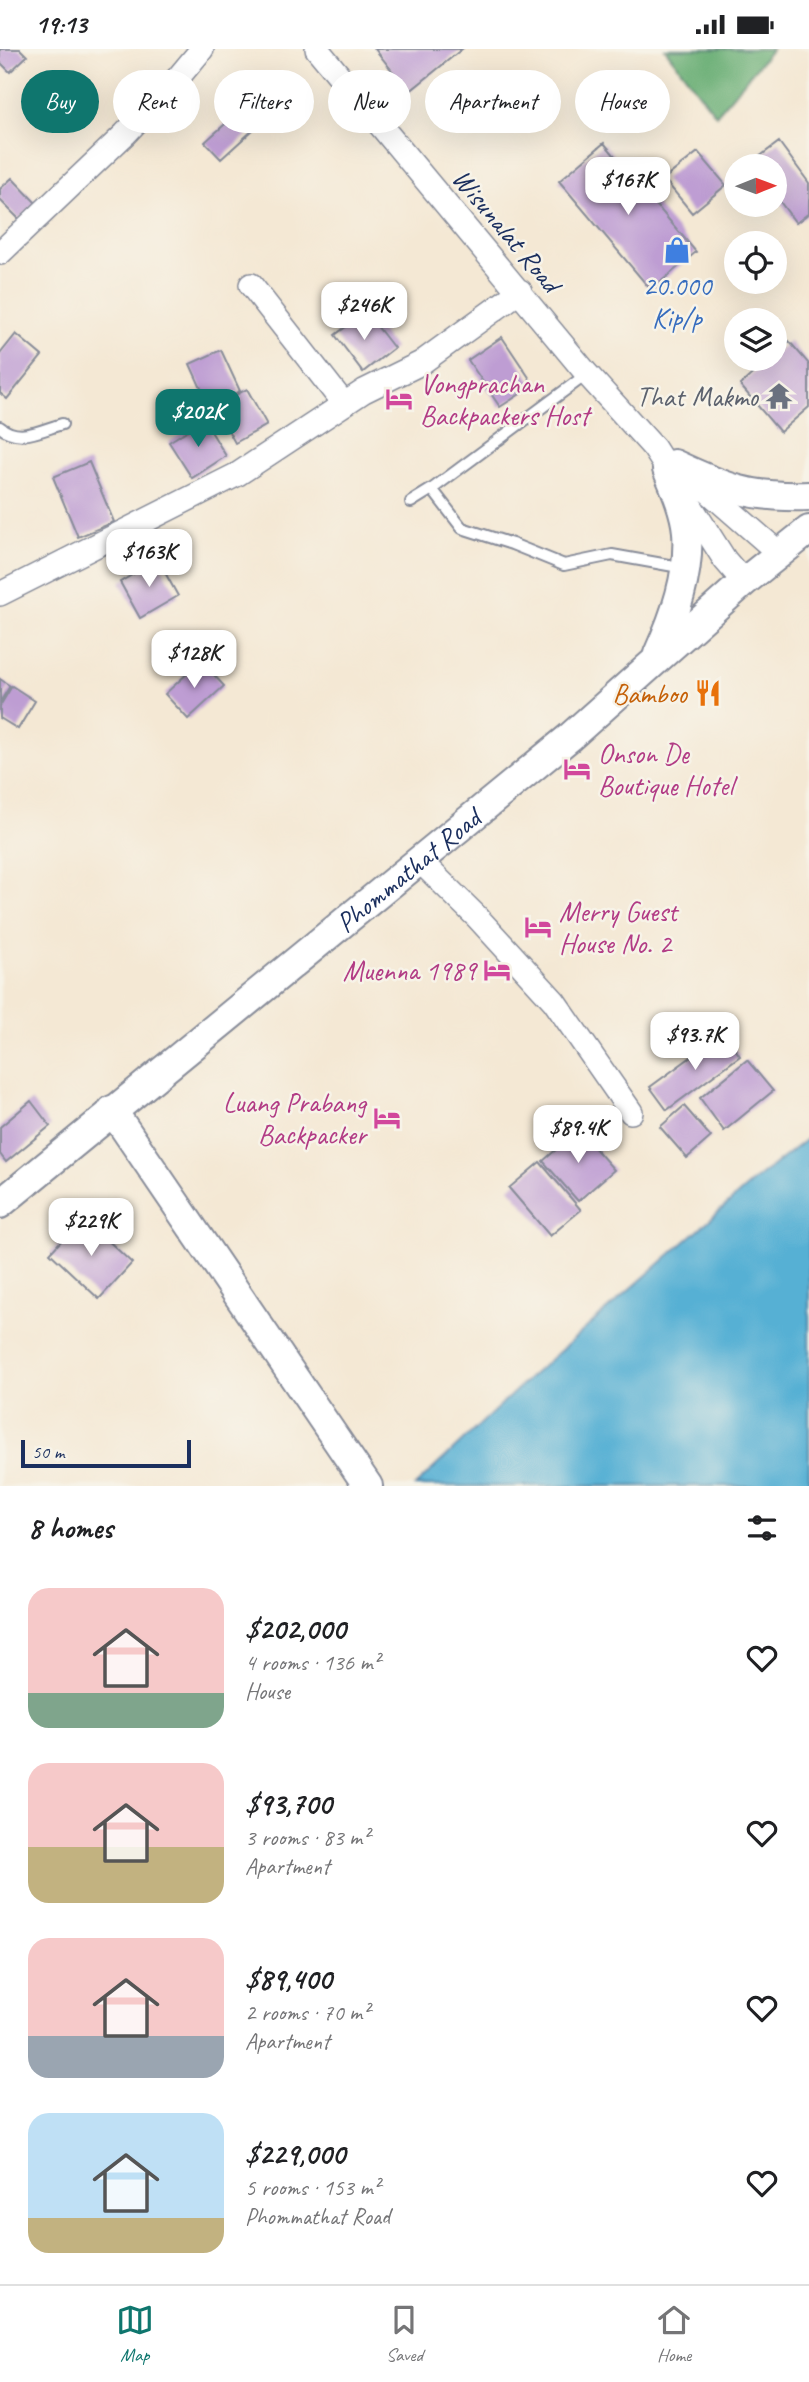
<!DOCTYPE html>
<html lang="en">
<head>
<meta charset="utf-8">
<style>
  :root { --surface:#fff; --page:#f2f2f2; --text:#202124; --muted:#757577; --line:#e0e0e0; --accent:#0f766e }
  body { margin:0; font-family:Caveat,sans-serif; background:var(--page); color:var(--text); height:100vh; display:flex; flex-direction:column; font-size:26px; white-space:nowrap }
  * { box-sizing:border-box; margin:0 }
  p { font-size:23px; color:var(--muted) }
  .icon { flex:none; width:38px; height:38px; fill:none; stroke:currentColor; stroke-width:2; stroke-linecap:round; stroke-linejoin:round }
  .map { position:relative; height:1437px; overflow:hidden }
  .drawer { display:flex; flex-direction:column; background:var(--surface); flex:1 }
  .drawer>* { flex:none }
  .hud { position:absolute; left:21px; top:21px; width:768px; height:63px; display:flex; gap:14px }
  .needle { width:46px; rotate:89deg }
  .fabs { position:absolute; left:724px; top:105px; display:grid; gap:14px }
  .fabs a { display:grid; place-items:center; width:63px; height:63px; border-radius:50%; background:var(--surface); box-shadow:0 7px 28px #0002; font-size:35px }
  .scale { position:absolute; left:21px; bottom:18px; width:170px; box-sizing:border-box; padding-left:7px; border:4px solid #1b2f5e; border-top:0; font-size:19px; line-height:24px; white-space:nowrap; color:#1b2f5e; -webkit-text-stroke:5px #f7f3e8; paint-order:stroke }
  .price { position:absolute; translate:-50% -60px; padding:0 16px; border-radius:14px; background:#fff; color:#222; font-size:23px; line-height:46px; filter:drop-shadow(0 2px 4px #0008) }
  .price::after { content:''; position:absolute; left:50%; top:42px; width:21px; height:16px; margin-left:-10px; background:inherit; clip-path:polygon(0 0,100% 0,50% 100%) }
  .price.selected { background:var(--accent); color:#fff }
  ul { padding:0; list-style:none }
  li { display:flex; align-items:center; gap:21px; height:175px; padding:0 28px }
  li span { display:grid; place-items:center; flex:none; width:196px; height:140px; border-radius:21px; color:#555 }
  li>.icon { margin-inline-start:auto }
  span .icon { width:84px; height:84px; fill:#fffc; stroke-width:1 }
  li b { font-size:30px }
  h2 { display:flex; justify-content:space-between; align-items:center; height:84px; padding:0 28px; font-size:30px }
  .tag { padding:0 24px; border-radius:32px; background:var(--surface); box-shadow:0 7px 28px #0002; font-size:24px; line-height:63px }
  .tag.selected { background:var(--accent); color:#fff }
  .status { display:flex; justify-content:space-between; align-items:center; height:49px; padding:0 35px; background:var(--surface); direction:ltr }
  .status svg { height:19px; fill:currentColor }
  .dock { display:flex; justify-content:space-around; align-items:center; height:98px; border-top:2px solid var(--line); background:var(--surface); font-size:19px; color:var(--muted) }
  .dock a { display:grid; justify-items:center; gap:4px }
  .dock .selected { color:var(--accent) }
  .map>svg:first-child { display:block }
  .forest { fill:#68ad73; stroke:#426e68; stroke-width:2 }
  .water { fill:#56b0d4; stroke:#387099; stroke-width:2 }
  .building { fill:#be9dd3 }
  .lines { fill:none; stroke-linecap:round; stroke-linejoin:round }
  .service-casing { stroke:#888c99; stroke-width:14 }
  .minor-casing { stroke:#888c99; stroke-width:26 }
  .tertiary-casing { stroke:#888c99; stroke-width:32 }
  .service { stroke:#fff; stroke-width:10 }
  .minor { stroke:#fff; stroke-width:23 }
  .tertiary { stroke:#fff; stroke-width:28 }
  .labels { text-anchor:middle; stroke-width:5; stroke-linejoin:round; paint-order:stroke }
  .street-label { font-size:28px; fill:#1b2f5e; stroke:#f7f3e8 }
  .shop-label { font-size:28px; fill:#366cbe; stroke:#f7f3e8 }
  .hotel-label { font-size:28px; fill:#b23c85; stroke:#f7f3e8; text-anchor:start }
  .worship-label { font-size:28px; fill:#5b616d; stroke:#f7f3e8; text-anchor:end }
  .food-label { font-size:28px; fill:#c56008; stroke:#f7f3e8; text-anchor:end }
</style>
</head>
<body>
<div class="status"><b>19:13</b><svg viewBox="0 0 49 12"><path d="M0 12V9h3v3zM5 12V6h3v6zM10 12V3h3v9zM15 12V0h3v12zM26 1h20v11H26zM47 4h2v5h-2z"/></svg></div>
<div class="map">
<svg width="809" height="1437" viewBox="0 0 809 1437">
  <rect width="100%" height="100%" fill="#f7f3e8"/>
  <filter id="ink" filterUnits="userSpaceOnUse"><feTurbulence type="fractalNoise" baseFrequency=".0143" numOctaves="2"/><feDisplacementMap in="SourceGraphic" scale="14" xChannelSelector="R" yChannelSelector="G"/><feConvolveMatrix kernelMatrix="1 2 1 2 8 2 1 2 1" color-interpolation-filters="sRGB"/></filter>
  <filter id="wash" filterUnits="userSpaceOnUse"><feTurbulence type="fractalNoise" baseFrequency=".00686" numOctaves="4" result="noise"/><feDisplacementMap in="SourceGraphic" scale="28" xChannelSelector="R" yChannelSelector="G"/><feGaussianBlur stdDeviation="1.57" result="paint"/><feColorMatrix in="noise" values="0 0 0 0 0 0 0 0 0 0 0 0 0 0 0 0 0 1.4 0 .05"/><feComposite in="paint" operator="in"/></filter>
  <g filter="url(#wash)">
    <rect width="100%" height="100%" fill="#f4e8d4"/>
    <path class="forest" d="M665,0h107l-56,66z"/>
    <path class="water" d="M809,1088v349h-394l112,-106 229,-201z"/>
    <g id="blocks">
      <path class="building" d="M0,0h20l7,7 -17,16 -10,-10z
        M375,0h87l-53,43z
        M262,42l15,17 -56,51 -16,-17z
        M779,93l30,41v30l-13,10 -21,-28v-29h-21l-3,-3z
        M604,94l92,109 -45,38 -92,-109z
        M698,103l28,33 -34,28 -28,-34z
        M12,129l24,25 -17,16 -19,-19v-11z
        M366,263l28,36 -31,24 -28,-37z
        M16,285l26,22 -35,43 -7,-6v-39z
        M502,288l32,48 -34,22 -32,-47z
        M789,292l20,23v43l-29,25 -40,-47 29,-26h6v-5z
        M221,301l19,41 -31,15 -19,-42z
        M247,340l20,36 -32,18 -20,-37z
        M204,371l22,36 -34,22 -23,-36z
        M89,413l25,60 -36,15 -25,-60z
        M158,511l20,36 -38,22 -20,-36z
        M201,612l23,25 -36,33 -23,-25z
        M0,630l10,7 -10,16z
        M12,637l23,15 -17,28 -18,-11v-12z
        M724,984l16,23 -73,54 -17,-23z
        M747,1011l26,31 -49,40 -24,-33z
        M31,1052l19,25 -44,36 -6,-8v-27z
        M684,1057l27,31 -24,21 -27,-31z
        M579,1081l35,40 -36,31 -35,-40z
        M540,1113l41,48 -31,26 -41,-48z
        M83,1168l49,46 -33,36 -49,-46z"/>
    </g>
  </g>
  <g filter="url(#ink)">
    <use href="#blocks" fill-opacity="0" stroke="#888c99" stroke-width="2"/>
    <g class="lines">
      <defs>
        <path id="service" d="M0,378c19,16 41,3 62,-3
          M432,440l30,39 50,16 52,21 48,-10 73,13
          M411,453l21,-13 155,-115"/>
        <path id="minor" d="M317,0l270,325 67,74 71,112 19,22
          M0,204l125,-119 52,-55 25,-30
          M251,236l93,119
          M693,429l87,76
          M0,545l238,-120 126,-83 57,-28 99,-72
          M419,811l58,57 77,84 77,111"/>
        <g id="tertiary">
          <path d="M674,415c51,24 76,34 135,32"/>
          <path d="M658,605c17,-38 32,-79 29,-122 -2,-22 -12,-44 -20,-63"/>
          <path d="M112,1061l256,376"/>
          <path id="s1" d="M0,1155l570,-467 174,-155 65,-52"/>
        </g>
      </defs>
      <use href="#service" class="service-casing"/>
      <use href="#minor" class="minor-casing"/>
      <use href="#tertiary" class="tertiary-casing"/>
      <use href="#service" class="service"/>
      <use href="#minor" class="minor"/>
      <use href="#tertiary" class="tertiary"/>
    </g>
  </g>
  <defs>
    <symbol id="shop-bare" viewBox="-9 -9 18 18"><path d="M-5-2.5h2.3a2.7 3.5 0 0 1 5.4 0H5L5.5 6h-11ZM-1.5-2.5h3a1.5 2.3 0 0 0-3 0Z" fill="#3f7fe0" stroke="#f7f3e8" stroke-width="2.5" paint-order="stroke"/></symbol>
    <symbol id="temple-bare" viewBox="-9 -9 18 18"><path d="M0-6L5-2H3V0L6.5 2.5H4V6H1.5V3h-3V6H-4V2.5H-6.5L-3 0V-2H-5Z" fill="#6b7280" stroke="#f7f3e8" stroke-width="2.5" paint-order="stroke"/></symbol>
    <symbol id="hotel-bare" viewBox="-9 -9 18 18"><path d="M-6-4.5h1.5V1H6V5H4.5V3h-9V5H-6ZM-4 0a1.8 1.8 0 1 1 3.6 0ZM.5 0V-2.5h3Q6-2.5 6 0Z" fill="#d1479c" stroke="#f7f3e8" stroke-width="2.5" paint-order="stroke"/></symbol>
    <symbol id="restaurant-bare" viewBox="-9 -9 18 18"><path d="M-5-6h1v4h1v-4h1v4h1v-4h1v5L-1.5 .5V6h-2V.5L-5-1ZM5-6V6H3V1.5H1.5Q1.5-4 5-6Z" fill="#e8710a" stroke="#f7f3e8" stroke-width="2.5" paint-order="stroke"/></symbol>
  </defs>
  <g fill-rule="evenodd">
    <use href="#shop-bare" x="658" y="182" width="38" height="38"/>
    <use href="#temple-bare" x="760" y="328" width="38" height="38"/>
    <use href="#hotel-bare" x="380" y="331" width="38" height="38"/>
    <use href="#restaurant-bare" x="689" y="625" width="38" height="38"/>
    <use href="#hotel-bare" x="558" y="701" width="38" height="38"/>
    <use href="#hotel-bare" x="519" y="859" width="38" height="38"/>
    <use href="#hotel-bare" x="478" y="902" width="38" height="38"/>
    <use href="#hotel-bare" x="368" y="1050" width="38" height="38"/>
  </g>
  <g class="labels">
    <g class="street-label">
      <text transform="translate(507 181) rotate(50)" y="10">Wisunalat Road</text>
      <text dy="10" stroke="none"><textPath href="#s1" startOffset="527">Phommathat Road</textPath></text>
    </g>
    <g class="shop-label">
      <text x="677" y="246">20.000<tspan x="677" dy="32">Kip/p</tspan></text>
    </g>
    <g class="hotel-label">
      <text x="420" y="344">Vongprachan<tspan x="420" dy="32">Backpackers Host</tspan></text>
      <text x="598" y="714">Onson De<tspan x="598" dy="32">Boutique Hotel</tspan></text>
      <text x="559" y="872">Merry Guest<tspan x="559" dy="32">House No. 2</tspan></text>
      <text x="476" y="931" text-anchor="end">Muenna 1989</text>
      <text x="366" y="1063" text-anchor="end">Luang Prabang<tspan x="366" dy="32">Backpacker</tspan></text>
    </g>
    <g class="worship-label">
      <text x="758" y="357">That Makmo</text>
    </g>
    <g class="food-label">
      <text x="687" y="654">Bamboo</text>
    </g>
  </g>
</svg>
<div class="fabs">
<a><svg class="needle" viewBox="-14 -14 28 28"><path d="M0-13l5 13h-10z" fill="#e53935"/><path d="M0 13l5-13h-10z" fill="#757577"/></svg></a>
<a><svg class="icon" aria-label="locate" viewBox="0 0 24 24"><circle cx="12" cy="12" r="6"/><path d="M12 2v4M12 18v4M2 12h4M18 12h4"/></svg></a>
<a><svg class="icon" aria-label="layers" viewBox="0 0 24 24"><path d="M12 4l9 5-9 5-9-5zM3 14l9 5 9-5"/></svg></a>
</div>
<div class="scale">50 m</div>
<b class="price" style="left:628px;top:168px">$167K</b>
<b class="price" style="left:364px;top:293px">$246K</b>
<b class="price selected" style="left:198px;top:400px">$202K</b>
<b class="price" style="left:149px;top:540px">$163K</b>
<b class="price" style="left:194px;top:641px">$128K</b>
<b class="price" style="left:695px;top:1023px">$93.7K</b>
<b class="price" style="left:578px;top:1116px">$89.4K</b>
<b class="price" style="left:91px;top:1209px">$229K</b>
<div class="hud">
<a class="tag selected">Buy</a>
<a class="tag">Rent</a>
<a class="tag">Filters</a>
<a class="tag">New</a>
<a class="tag">Apartment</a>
<a class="tag">House</a>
</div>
</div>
<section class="drawer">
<h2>8 homes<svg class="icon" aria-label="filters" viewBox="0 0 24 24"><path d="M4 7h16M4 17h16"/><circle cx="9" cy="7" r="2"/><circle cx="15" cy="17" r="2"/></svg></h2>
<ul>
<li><span style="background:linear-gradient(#f6c9c9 75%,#7fa58c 0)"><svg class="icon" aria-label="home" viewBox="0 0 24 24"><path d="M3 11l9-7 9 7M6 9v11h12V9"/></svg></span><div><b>$202,000</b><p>4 rooms · 136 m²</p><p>House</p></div><svg class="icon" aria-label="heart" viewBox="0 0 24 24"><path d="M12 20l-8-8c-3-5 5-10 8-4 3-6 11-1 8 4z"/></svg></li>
<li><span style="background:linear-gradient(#f6c9c9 60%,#c2b280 0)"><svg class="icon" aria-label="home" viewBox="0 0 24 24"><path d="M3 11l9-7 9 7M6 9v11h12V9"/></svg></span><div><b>$93,700</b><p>3 rooms · 83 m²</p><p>Apartment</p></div><svg class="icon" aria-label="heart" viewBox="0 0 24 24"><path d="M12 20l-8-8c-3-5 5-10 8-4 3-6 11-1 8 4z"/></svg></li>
<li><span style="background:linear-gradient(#f6c9c9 70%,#9aa5b1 0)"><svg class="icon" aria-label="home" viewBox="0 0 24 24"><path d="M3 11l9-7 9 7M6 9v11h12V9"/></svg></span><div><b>$89,400</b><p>2 rooms · 70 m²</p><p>Apartment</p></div><svg class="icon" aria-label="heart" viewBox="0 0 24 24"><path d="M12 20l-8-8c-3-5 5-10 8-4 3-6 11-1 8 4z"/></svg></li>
<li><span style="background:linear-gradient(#bfe0f5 75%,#c2b280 0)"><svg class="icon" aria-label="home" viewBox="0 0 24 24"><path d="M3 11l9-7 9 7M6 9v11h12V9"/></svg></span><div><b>$229,000</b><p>5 rooms · 153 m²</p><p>Phommathat Road</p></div><svg class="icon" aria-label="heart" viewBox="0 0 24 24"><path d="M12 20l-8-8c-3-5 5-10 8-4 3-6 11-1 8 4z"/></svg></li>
</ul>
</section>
<nav class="dock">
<a class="selected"><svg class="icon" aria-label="map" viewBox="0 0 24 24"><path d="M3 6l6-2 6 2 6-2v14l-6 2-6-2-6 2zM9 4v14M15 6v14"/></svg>Map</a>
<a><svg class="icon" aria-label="saved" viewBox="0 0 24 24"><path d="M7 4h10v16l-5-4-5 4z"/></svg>Saved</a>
<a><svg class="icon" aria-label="home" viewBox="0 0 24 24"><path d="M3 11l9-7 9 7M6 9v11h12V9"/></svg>Home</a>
</nav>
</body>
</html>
